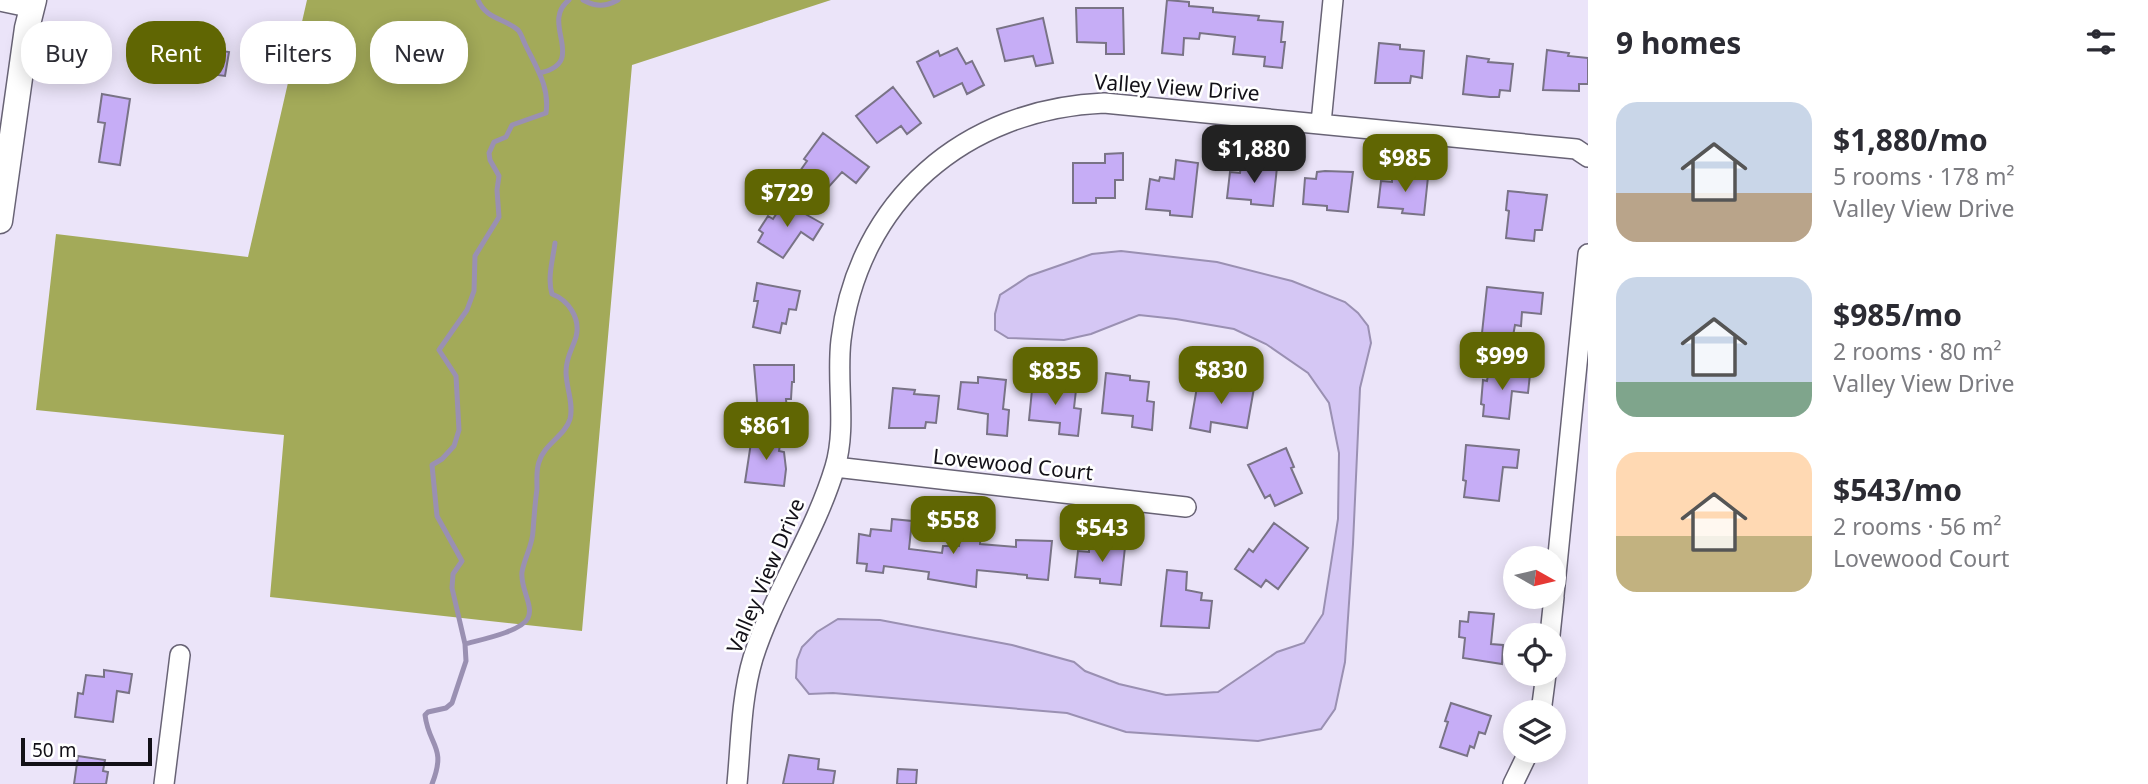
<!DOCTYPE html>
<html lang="en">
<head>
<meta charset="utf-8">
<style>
  :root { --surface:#fff; --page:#f7f7f7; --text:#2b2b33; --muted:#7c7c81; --accent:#606603 }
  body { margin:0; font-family:"Noto Sans",sans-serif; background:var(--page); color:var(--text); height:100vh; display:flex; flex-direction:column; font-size:26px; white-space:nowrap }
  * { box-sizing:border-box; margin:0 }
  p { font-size:23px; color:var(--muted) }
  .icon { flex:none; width:38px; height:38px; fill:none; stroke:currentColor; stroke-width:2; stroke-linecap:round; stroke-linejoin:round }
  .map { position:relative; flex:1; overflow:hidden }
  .side { display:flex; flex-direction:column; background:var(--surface); width:560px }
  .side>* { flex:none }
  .guide { position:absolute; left:21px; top:21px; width:665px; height:63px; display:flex; gap:14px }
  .needle { width:46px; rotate:98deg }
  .buttons { position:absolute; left:1503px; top:546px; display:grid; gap:14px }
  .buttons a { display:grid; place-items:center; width:63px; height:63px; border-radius:50%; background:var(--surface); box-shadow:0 4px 18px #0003; font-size:35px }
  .scale { position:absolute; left:21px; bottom:18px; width:131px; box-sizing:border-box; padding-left:7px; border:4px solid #121017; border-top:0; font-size:19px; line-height:24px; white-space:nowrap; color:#121017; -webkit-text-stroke:5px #fff; paint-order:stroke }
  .price { position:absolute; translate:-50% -60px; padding:0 16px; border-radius:14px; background:var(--accent); color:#fff; font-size:23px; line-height:46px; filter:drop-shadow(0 2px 4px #0008) }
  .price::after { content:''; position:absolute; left:50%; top:42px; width:21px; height:16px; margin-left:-10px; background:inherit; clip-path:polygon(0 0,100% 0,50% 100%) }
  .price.selected { background:#222; color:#fff }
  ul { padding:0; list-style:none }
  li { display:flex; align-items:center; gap:21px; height:175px; padding:0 28px }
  li span { display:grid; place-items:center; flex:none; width:196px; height:140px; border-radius:21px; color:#555 }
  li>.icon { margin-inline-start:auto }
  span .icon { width:84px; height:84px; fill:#fffc; stroke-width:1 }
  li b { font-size:30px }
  h2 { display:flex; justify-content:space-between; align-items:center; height:84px; padding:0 28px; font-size:30px }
  .tag { padding:0 24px; border-radius:28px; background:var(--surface); box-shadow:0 4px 18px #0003; font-size:24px; line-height:63px }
  .tag.selected { background:var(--accent); color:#fff }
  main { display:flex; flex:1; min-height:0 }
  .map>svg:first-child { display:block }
  .forest { fill:#a3aa59 }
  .water { fill:#d5c7f4; stroke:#9a90b2; stroke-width:2 }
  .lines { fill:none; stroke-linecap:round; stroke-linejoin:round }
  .stream { stroke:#9a90b2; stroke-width:5 }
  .building { fill:#c6adf6; stroke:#797386; stroke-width:2 }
  .minor-casing { stroke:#686375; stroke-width:22 }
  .major-casing { stroke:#686375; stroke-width:27 }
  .minor { stroke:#fff; stroke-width:19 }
  .major { stroke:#fff; stroke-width:24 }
  .labels { text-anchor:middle; stroke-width:5; stroke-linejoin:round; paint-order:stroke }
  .street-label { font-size:21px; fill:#121017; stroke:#fff }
</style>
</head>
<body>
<main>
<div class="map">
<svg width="1588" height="784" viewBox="0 0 1588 784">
  <rect width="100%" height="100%" fill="#ebe4f9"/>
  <path class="forest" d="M307,0h524l-199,65 -50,566 -312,-34 14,-162 -248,-25 20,-176 192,23z"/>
  <path class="water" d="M1121,251l96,11 75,19 53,21 13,11 10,13 3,17 -11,45 -7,156 -8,118 -10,47 -14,20 -63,12 -132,-9 -59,-19 -234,-20 -24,1 -13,-16 1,-18 5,-13 15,-15 21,-13 42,1 132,25 62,17 11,9 34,13 47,11 52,-3 59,-40 27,-9 19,-29 15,-95 1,-66 -10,-50 -21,-30 -42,-29 -32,-15 -58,-10 -37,-4 -48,19 -27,6 -56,-2 -13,-8v-16l5,-19 29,-19 63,-22z"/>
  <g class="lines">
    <path class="stream" d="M583,0c13,7 22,7 35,0
      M540,73c49,-11 -1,-50 29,-73
      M465,644c14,-4 56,-12 63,-26 6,-12 -8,-30 -6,-46 2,-13 11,-28 11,-41 1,-14 2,-28 4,-42 0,-9 -1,-19 2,-27 5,-18 26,-26 31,-43 4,-15 -4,-32 -4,-47 0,-15 6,-22 10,-35 5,-19 -8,-37 -24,-43 -5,-16 1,-35 3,-51
      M432,784c15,-38 -3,-37 -7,-69l3,-3 18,-4 6,-5 14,-42 -1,-17 -13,-56 1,-14 9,-13 -25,-45 -5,-51 10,-6 12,-13 5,-16 -3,-54 -17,-26 28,-40 7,-19 1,-35 24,-39 -2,-27 2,-14 -9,-16 -1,-7 5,-11 12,-5 6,-12 34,-12c4,-26 -10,-46 -21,-69 -2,-4 -4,-11 -7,-14 -14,-12 -32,-11 -40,-30"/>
  </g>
  <path class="building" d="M1167,0l22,2v4l24,2v4l46,4 -1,4 25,2 -2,20h4l-3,26 -18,-2 1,-9 -32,-3 2,-17 -35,-4 -1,6 -15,-1 -1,17 -21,-2z
    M1076,8h47l1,46h-18v-11l-29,-1z
    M1043,18l10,45 -17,3 -3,-10 -28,5 -8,-32z
    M1379,43l21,2v4l24,2 -2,27 -11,-2 -1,7h-35z
    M176,44l53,8 -4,24 -53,-7z
    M957,48l9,16 6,-3 12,24 -17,9 -5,-11 -28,14 -17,-35 21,-11 2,5z
    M1547,50l22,3 -1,3 20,2v26h-9v7l-36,-1z
    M1467,56l22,3 -1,3 25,2 -3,27 -10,-1 -1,7h-9l-27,-3z
    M893,87l28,36 -14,11 -6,-8 -24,17 -21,-27z
    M102,94l28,5 -10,66 -21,-3 6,-39 -7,-1z
    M823,133l46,34 -13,16 -14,-11 -17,19 -25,-20 7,-10 -3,-2z
    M1123,153v27h-8v18h-19v5h-23v-40h32v-9z
    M1176,160l22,3 -6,54 -22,-2v-4l-24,-2 4,-30 9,2 1,-4 14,2z
    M1250,165l27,2 -4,39 -22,-2v-4l-24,-2 3,-26 10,1 1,-7z
    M1325,171l28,1 -5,40 -21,-2v-4l-24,-2 2,-26 11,1 1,-7z
    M1401,174l27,3 -4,38 -22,-2 1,-4 -25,-2 3,-26 11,1v-7z
    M1508,191l39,4 -5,35h-7l-1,11 -28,-3 3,-27 -3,-1z
    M784,202l39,22 -10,16 -12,-8 -18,26 -25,-16 5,-9 -4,-3 9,-14 5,3z
    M757,283l43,8 -4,19 -7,-1 -3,15 -4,-1 -2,10 -27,-6 5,-26h-4z
    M1487,287l56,6 -2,21 -19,-2 -1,14 -6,-1 -2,11 -31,-3z
    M754,365h40v17h-2l-1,17h-5l1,12 -29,1z
    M1489,369l41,5 -2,19 -16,-2 -3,28 -26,-3 1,-11 -3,-1 2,-24 4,1z
    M1106,373l24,3v4l19,2 -2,19 7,1 -2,28 -20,-3 1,-11 -31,-3z
    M978,377l28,3 -3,29 6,1 -2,26 -20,-2 1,-20 -30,-5 3,-27 17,1z
    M1033,380l24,3v5l19,2 -2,18 7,1 -3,27 -19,-2 1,-11 -31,-3z
    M1198,381l37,7 1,-4 18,4 -7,40 -36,-6 -1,10 -20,-4z
    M893,388l22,2 -1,4 25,2 -3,27 -10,-1 -1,6h-36z
    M752,436l29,3 -2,12 5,1 2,17 -2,17 -39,-4z
    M1466,445l53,5 -2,18 -14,-1 -4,34 -35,-4 2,-16 -3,-1z
    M1286,448l8,19 -3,1 11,25 -27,13 -5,-11 -5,3 -17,-33z
    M892,519l20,2 -3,28 33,4 1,-7h16l2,-17 20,2 -1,13 36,3v-7l36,1 -4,39 -21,-2v-3l-50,-5 -1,17 -48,-8 1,-7 -45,-6 -1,7 -17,-2 1,-7 -10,-1 2,-29 11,2 1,-7 20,2z
    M1274,523l34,25 -30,41 -12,-9 -5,7 -26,-18 14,-20 4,3z
    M1098,544l27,3 -4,38 -21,-2v-4l-25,-2 3,-26 11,1v-7z
    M1167,570l20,2 -1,18 16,3 -1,7 11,1 -3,27 -48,-2z
    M1469,612l25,2 -3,30 12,1 -1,19 -39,-6 2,-20 -6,-1 1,-16 8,1z
    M104,670l28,4 -3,19 -12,-2 -4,31 -38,-5 3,-24 5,1 3,-19 18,2z
    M1451,703l40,13 -6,18 -6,-2 -5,16 -4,-2 -3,10 -27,-9 8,-25 -3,-1z
    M789,755l30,4 -1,10 17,2 -2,13h-50z
    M78,756l27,4 -2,11 5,1 -2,12h-32z
    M898,769l19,1 -1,14h-19z"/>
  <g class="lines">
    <defs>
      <path id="minor" d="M0,1l33,7
        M1321,123l12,-123
        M835,467l351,40
        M1554,595l34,-341
        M1550,635l4,-38
        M1541,712l5,-38
        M164,784l16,-129
        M737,784c4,-42 4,-86 16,-126 21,-66 62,-124 82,-191 12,-40 1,-85 6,-127 17,-140 124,-231 263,-237l472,46 12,8
        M1513,784l16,-33"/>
      <path id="major" d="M0,221l27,-193 7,-28"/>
    </defs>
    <use href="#minor" class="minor-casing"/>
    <use href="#major" class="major-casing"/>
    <use href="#minor" class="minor"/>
    <use href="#major" class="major"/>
  </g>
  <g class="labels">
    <g class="street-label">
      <text transform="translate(1177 88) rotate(4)" y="7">Valley View Drive</text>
      <text transform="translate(1013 465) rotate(6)" y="7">Lovewood Court</text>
      <text transform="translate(766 576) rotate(-67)" y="7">Valley View Drive</text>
    </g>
  </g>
</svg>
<div class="buttons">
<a><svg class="needle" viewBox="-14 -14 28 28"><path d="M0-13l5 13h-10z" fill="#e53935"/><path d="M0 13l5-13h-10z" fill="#7c7c81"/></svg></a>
<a><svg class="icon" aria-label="locate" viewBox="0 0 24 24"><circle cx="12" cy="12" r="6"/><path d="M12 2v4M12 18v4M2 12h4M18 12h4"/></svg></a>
<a><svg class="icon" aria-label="layers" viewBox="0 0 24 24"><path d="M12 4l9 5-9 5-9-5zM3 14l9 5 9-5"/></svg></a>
</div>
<div class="scale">50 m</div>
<b class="price selected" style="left:1254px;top:185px">$1,880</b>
<b class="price" style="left:1405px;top:194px">$985</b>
<b class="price" style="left:787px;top:229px">$729</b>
<b class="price" style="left:1502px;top:392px">$999</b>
<b class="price" style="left:1221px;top:406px">$830</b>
<b class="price" style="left:1055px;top:407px">$835</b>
<b class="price" style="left:766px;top:462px">$861</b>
<b class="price" style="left:953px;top:556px">$558</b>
<b class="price" style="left:1102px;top:564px">$543</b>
<div class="guide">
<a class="tag">Buy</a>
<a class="tag selected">Rent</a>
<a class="tag">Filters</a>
<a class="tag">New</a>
</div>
</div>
<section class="side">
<h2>9 homes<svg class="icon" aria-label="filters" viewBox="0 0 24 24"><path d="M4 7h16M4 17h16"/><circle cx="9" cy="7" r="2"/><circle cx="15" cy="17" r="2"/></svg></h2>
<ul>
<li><span style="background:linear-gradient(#c9d6e8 65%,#b9a48a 0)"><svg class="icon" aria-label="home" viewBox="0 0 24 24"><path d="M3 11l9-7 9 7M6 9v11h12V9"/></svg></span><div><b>$1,880/mo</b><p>5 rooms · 178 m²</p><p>Valley View Drive</p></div></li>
<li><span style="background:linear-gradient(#c9d6e8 75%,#7fa58c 0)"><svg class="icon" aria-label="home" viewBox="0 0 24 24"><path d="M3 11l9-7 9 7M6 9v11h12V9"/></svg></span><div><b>$985/mo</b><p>2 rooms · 80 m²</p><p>Valley View Drive</p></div></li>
<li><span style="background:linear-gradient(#ffd9b3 60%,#c2b280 0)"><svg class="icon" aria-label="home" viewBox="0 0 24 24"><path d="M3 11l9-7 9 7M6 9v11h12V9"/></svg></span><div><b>$543/mo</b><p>2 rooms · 56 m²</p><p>Lovewood Court</p></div></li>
</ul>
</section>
</main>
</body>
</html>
